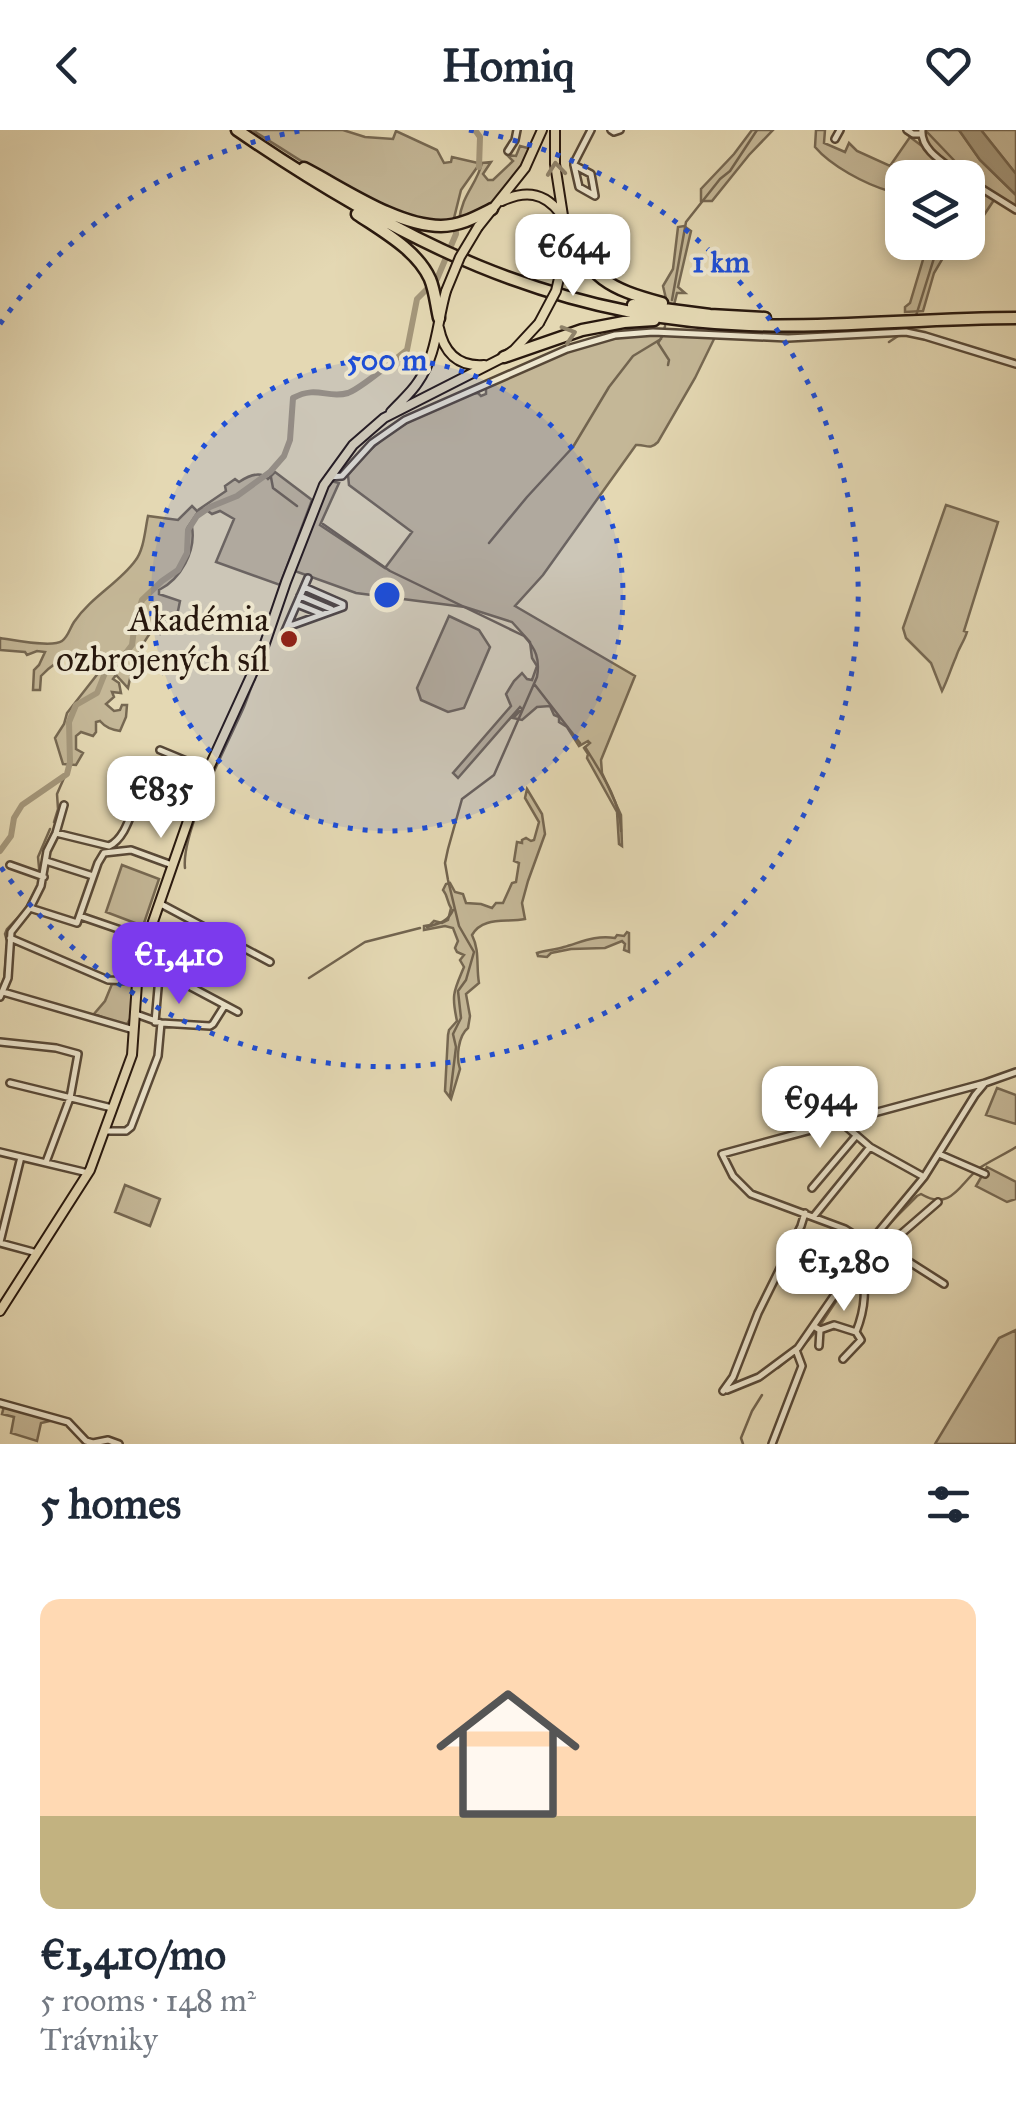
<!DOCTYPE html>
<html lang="en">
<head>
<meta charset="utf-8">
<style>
  :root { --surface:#fff; --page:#f6f6f7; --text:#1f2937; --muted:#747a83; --accent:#7c3aed }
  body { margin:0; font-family:"IM FELL Great Primer",serif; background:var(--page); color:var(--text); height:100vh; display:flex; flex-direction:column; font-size:38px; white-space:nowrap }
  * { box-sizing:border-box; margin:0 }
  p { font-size:32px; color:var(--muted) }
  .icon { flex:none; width:55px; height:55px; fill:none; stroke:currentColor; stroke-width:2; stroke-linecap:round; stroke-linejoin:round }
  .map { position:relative; height:1314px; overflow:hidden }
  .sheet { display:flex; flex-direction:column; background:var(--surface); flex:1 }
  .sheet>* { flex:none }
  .controls { position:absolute; left:885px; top:30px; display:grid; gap:20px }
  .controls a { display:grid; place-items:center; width:100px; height:100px; border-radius:20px; background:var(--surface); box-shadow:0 5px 15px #0003; font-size:50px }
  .price { position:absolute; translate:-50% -85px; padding:0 22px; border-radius:20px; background:#fff; color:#222; font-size:32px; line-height:65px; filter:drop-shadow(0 2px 5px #0008) }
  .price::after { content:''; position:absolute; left:50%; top:60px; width:30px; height:22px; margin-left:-15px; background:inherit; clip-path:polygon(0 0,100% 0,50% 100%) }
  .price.active { background:var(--accent); color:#fff }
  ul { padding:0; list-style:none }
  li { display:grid; align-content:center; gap:20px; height:530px; padding:0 40px }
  li span { display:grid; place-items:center; height:310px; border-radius:20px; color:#555 }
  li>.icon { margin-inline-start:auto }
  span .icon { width:180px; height:180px; fill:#fffc; stroke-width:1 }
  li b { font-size:42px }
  h2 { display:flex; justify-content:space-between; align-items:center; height:120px; padding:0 40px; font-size:42px }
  header { display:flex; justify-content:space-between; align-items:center; height:130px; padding:0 40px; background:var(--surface); font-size:45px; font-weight:800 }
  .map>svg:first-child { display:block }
  .green { fill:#c4b797; stroke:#766852; stroke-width:2.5 }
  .water { fill:#a4977b; stroke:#72644f; stroke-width:2.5 }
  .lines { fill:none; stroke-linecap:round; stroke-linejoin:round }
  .stream { stroke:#72644f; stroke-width:2.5 }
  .river { stroke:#a4977b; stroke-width:6 }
  .minor-casing { stroke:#574837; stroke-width:10 }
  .major-casing { stroke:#28180e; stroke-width:12 }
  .highway-casing { stroke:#28180e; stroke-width:15 }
  .minor { stroke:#ede6ce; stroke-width:5 }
  .major { stroke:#e4d8b3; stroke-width:8 }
  .highway { stroke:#e4d8b3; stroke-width:10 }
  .major-bridge-casing { stroke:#28180e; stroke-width:12; stroke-linecap:butt }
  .major-bridge { stroke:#e4d8b3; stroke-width:8 }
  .oneway { stroke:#8f8269 }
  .ring { fill:none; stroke:#1d4ed8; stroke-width:5; stroke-dasharray:5 10 }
  .poi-dot { fill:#8f2418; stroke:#ede6ce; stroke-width:4 }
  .labels { text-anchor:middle; stroke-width:8; stroke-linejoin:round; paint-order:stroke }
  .poi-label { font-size:35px; fill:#28180e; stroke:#ede6ce; text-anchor:end }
  .centre { fill:#1d4ed8; stroke:#ede6ce; stroke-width:5 }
  .ring-label { font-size:30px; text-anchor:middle; font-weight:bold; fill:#1d4ed8; stroke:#ede6ce; stroke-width:8; stroke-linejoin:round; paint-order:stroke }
</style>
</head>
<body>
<header><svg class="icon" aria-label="back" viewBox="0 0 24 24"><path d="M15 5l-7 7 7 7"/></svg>Homiq<svg class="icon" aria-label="heart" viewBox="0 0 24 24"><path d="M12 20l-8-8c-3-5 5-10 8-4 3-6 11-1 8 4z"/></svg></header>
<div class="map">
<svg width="1016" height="1314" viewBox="0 0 1016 1314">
  <rect width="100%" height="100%" fill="#e4d8b3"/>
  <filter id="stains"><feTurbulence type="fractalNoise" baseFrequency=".002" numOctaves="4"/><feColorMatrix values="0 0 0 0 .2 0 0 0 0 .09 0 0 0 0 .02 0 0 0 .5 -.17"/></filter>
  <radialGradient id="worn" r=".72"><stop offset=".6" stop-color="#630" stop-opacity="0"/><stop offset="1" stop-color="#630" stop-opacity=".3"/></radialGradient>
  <path class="green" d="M252,0h91l22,7 28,2 3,-8 41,19 7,13 7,-1 1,-5 26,6v3l-17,24 -8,32c-60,5 -150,-61 -201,-92z
    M752,0h21l-24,25 -37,46h-11v-12l33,-35z
    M816,0h9l-1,13 21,9 4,-9 8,8 33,15 20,-29 53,40 -61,1v15l-11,-5 -2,3c-24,-7 -58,-25 -74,-44z
    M923,0h36l21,30 36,35v14l-21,-12 -66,-48 -3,-4z
    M981,0h35v44z
    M520,16l12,3c-8,18 -28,48 -44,58 -9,6 -20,9 -29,14 3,-27 17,-35 23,-58l9,-1 -8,12 5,6h5l20,-19 -6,-6 9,1z
    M968,51l26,19 -26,39z
    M684,96l7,5 -13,56 7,6h-8l-3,12 -7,-2 -4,-17 10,-17 5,-42z
    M928,113h37l-12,11 -9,2 -10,17 -11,38 -18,1v-5l5,-4z
    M651,204l64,3 -20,41 -37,64c-9,9 -12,2 -22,3l-93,130 -28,31 120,70 -34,84 1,13 19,42 1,31 -3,-2 -2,-32 -30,-54 1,-4 -4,-6 6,-5 -2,-2 -9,5 -12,-19 -8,-5v-5l-5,-2 -4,-9 -13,1 -15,13 -9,-2 9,-9 -2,-2 -62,71 -5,-5 58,-67 -5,-12 8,-13 8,-8 5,6 5,1 5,-14 -5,-8 -2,-16 -18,-20 -47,-15 -109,-14 -64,-23 28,-70 11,-19 8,2 -19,42 65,43 27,-36 -63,-47 -1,-10c35,-46 68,-58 120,-81l10,-1 3,3 5,-2v-8c55,-24 105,-49 165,-52z
    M275,342l37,28 -32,85 -64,-23 18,-43 -14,-8 -8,3 -7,-5 -7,1 28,-19 -1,-5 10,-7 4,3c9,-6 21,-12 29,-3z
    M946,375l52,17 -34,109 3,1c-3,10 -8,15 -11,25 -5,11 -8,22 -14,34l-11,-28 -25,-25 -3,-10z
    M192,376l6,6 -10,15h4c4,24 -11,52 -33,63v4l21,7 -2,10 -18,23 -8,-3c-14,17 -20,36 -24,57l-12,-13 -3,4 6,4 2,10 -9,-1 2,5 -8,7 8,7 6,-1 2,-5h5l-1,12 -6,14c-8,-1 -15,-4 -20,-10l-4,1v10l-3,4 -12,-4 -5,4v13l7,4 -7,12 -13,-1 -8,-26 9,-14 3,-11 36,-46c-26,-17 -42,-12 -62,9l-1,14h-7l1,-20 5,-5 6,-13 -8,-1 -10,4 -2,-3 -25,-2v-12c13,2 52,10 62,3 6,-4 8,-13 12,-19 17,-25 45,-39 61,-61 9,-11 10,-31 13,-45l30,4z
    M449,486l30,14 11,17 -26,61 -16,4 -27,-12 -4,-12z
    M527,659l15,25 3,20 -17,47 -6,22 3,16c-19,4 -42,-3 -53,16 8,16 4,31 7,48l-13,11 4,22 -2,12c-10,8 -12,30 -8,41l-9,30 -6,-8 3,-56 1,-5 8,-9c-6,-27 -3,-30 7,-54l-4,-7 4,-5 -7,-3 -2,-4 3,-7 -5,-13 -8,-2 -21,4v-4l6,-1 4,-4 8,2 6,-3 3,-12c-4,-6 -3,-12 -8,-18l3,-6 4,-1 5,9 8,2 3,9 15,1 11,4 4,-5h7l9,-20 4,-1 3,-19 -5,-2 3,-19 5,1v-3l4,-2 5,3 3,-1 5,-18 -14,-24z
    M122,735l37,14 -16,47 -37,-14z
    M627,802l2,1v19l-5,-2 1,-6 -3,-3 -17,7 -34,1 -20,4 -4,4 -9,-1 -1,-3c9,-3 18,-3 27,-6 18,-5 31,-12 51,-9l2,-3 7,1z
    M112,854h22l-3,33 -5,9 -32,-12 11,-13z
    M997,958l19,7v29l-30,-9z
    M987,1037l29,15v17l-9,3 -31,-16z
    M125,1055l35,14 -10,27 -35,-14z
    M1016,1200v114h-81l64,-106z
    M4,1276l50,14 -13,3 -4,18 -26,-8 3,-16 -12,-3z"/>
  <path class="water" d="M959,0h22l35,44v21l-36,-35z"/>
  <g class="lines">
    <path class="stream" d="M925,0l45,47
      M672,170l14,-78 34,-43 10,-8 27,-41
      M915,189l24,-77
      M664,200l1,-4
      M663,205l-5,8 11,17 -1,5
      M889,212l12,-8 8,1
      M270,342l3,16 24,18
      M323,394l67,47 134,65c12,13 16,23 13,41l-43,98 -32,24 -14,50 -3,14 3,17 11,46 15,26 -8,28 -8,11 3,27 -8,16 3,13 -6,49
      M489,413l38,-46 46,-50 36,-60 24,-31 28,-17
      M535,555l45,58
      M585,617c16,26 35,52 36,84
      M54,692l4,-13 -1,-15 7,-16
      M185,738c-4,-36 42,-123 58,-159 4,-9 7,-20 12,-30
      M427,797c11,-3 21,-5 26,-17
      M7,811l-2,-7 2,-5 17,-18 14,-25 2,-8 -2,-21 12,-28
      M309,848l56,-36 55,-14
      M4,850l3,-35
      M885,1098l32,-32 4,-2c32,19 40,-14 60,-27 11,-7 24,-13 35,-20
      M800,1220l17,-20 47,-71
      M778,1238l17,-14
      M743,1314l-2,-6 11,-27 10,-16"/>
    <path class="river" d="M475,0l5,7 -1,30
      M0,721l11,-15 3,-18 8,-13 45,-31 3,-12 -1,-40 7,-17 21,-12 8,-20 9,-5 18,-23 3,-23 7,-22 20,-19 16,-11 9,-17 1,-23 9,-14 13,-9 27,-11 33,-24 14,-16 6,-16 3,-42c24,-13 34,1 55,-5 14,-5 46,-33 59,-43l10,-51 20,-20 19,-45v-11"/>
    <defs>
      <path id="minor" d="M611,0l3,2 6,-2
        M907,0l6,4h7
        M922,0c-2,22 27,35 42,48
        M835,9l5,-9
        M508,21l7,-11 2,-10
        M574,35l17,9 4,22 -16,-9 -5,-22v-2l17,-33
        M968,50l48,30
        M329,347l13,-1 30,-33 33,-23 162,-71 48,-14 38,-3 135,6 118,-6 19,4 91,28
        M300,466l31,13
        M297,474l25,10
        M288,494l5,1 50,-18v-3l-39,-17
        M285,501l23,-53
        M160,620l48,20
        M56,703l53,13c17,-8 22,-34 30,-51l51,20
        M46,731l47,15
        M10,735l34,12
        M159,773l111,59
        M30,778l47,15 21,-60 6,-10 27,-3 41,15
        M80,786l67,23
        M10,808l98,42 29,1
        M3,862l131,38
        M0,867l8,-19 3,-46 19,-24 11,-22 6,-35 9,-18 8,-28
        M136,884l25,9 49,3 3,-2 12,-19
        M155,892l4,-45 5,-3 12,5 62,33
        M0,912l56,6 22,6 -8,44 -24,64
        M10,953l102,25
        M841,992l29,25 54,30
        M105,1001h21l5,-4 27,-71 3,-33
        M0,1022l88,21
        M939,1024l46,20
        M812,1058l44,-52
        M814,1086l56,-69
        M0,1112l21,-85
        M0,1113l37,10
        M886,1117l52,-45
        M860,1139l14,-21
        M944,1154l-55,-35h-12l-32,-20 -94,-35 -18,-18 -11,-22 263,-71
        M815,1197l5,3 14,-5 22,7
        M819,1216l1,-16
        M843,1229l18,-19 -5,-8c8,-20 14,-50 -1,-66
        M727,1260l32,-13 39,-29 78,-113 48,-58 51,-82 10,-12 31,-11
        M723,1261l10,-14 25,-64 43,-87 4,-13
        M0,1273l68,19 18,19 7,2 15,-3 11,4
        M772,1314l30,-78 -6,-16"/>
      <path id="major" d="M555,0v34l11,71 -2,22
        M502,71c23,-11 42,-9 58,12
        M478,97l47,-59 17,-38
        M439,198c5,25 19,39 45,37
        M391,282c9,-10 20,-19 27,-30 19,-27 19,-60 28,-91
        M0,1181l90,-141 42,-115 6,-86 9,-30 51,-147 64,-140 24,-70 38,-97 29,-40 31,-27 120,-61 10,-7 25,-27"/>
      <path id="highway" d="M237,0c159,109 315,189 512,195 89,3 178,-7 267,-7
        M304,38c39,20 93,58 137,58 19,0 35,-9 51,-17
        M357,84c25,17 60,36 73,65 5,12 6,26 9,39
        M565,98c27,51 42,60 97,75
        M633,175l77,10 55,3
        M504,227l78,-27 42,-8 30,-2"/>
    </defs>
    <use href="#minor" class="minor-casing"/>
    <use href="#major" class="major-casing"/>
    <use href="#highway" class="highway-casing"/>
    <use href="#minor" class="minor"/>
    <use href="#major" class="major"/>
    <use href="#highway" class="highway"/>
    <defs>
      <path id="major-bridge" d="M446,161l14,-34 18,-30
        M539,193l17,-32 8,-34"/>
    </defs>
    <use href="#major-bridge" class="major-bridge-casing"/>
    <use href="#major-bridge" class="major-bridge"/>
  </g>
  <defs><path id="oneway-chevron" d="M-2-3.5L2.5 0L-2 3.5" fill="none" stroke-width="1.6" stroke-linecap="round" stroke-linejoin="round" transform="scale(2.5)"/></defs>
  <g class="oneway">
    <use href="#oneway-chevron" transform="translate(556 39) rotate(-96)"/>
    <use href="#oneway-chevron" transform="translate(569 204) rotate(-18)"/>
  </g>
  <circle cx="387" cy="465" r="236" fill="#1d4ed8" fill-opacity=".12"/>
  <g class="ring">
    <circle cx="387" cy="465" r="236"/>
    <path d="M0 194A472 472 0 0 1 305 0M469 0A472 472 0 1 1 0 736"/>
  </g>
  <circle class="poi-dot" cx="289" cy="509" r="10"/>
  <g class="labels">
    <g class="poi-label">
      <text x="269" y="501">Akadémia<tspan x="269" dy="40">ozbrojených síl</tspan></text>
    </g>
  </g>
  <circle cx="387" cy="465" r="15" class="centre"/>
  <g class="ring-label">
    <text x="721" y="142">1 km</text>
    <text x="387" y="240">500 m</text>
  </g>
  <rect width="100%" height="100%" filter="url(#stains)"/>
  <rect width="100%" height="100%" fill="url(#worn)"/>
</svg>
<div class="controls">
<a><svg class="icon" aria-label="layers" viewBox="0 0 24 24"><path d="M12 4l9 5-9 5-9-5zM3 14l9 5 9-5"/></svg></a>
</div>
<b class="price" style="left:573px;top:169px">€644</b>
<b class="price" style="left:161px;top:711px">€835</b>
<b class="price active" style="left:179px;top:877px">€1,410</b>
<b class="price" style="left:820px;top:1021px">€944</b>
<b class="price" style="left:844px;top:1184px">€1,280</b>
</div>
<section class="sheet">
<h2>5 homes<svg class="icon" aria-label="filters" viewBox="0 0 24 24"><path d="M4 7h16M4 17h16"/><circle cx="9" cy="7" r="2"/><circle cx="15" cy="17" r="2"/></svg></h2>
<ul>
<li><span style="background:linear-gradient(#ffd9b3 70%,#c2b280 0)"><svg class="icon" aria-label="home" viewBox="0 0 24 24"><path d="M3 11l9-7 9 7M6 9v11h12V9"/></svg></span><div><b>€1,410/mo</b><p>5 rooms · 148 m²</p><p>Trávniky</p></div></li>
</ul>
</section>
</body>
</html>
